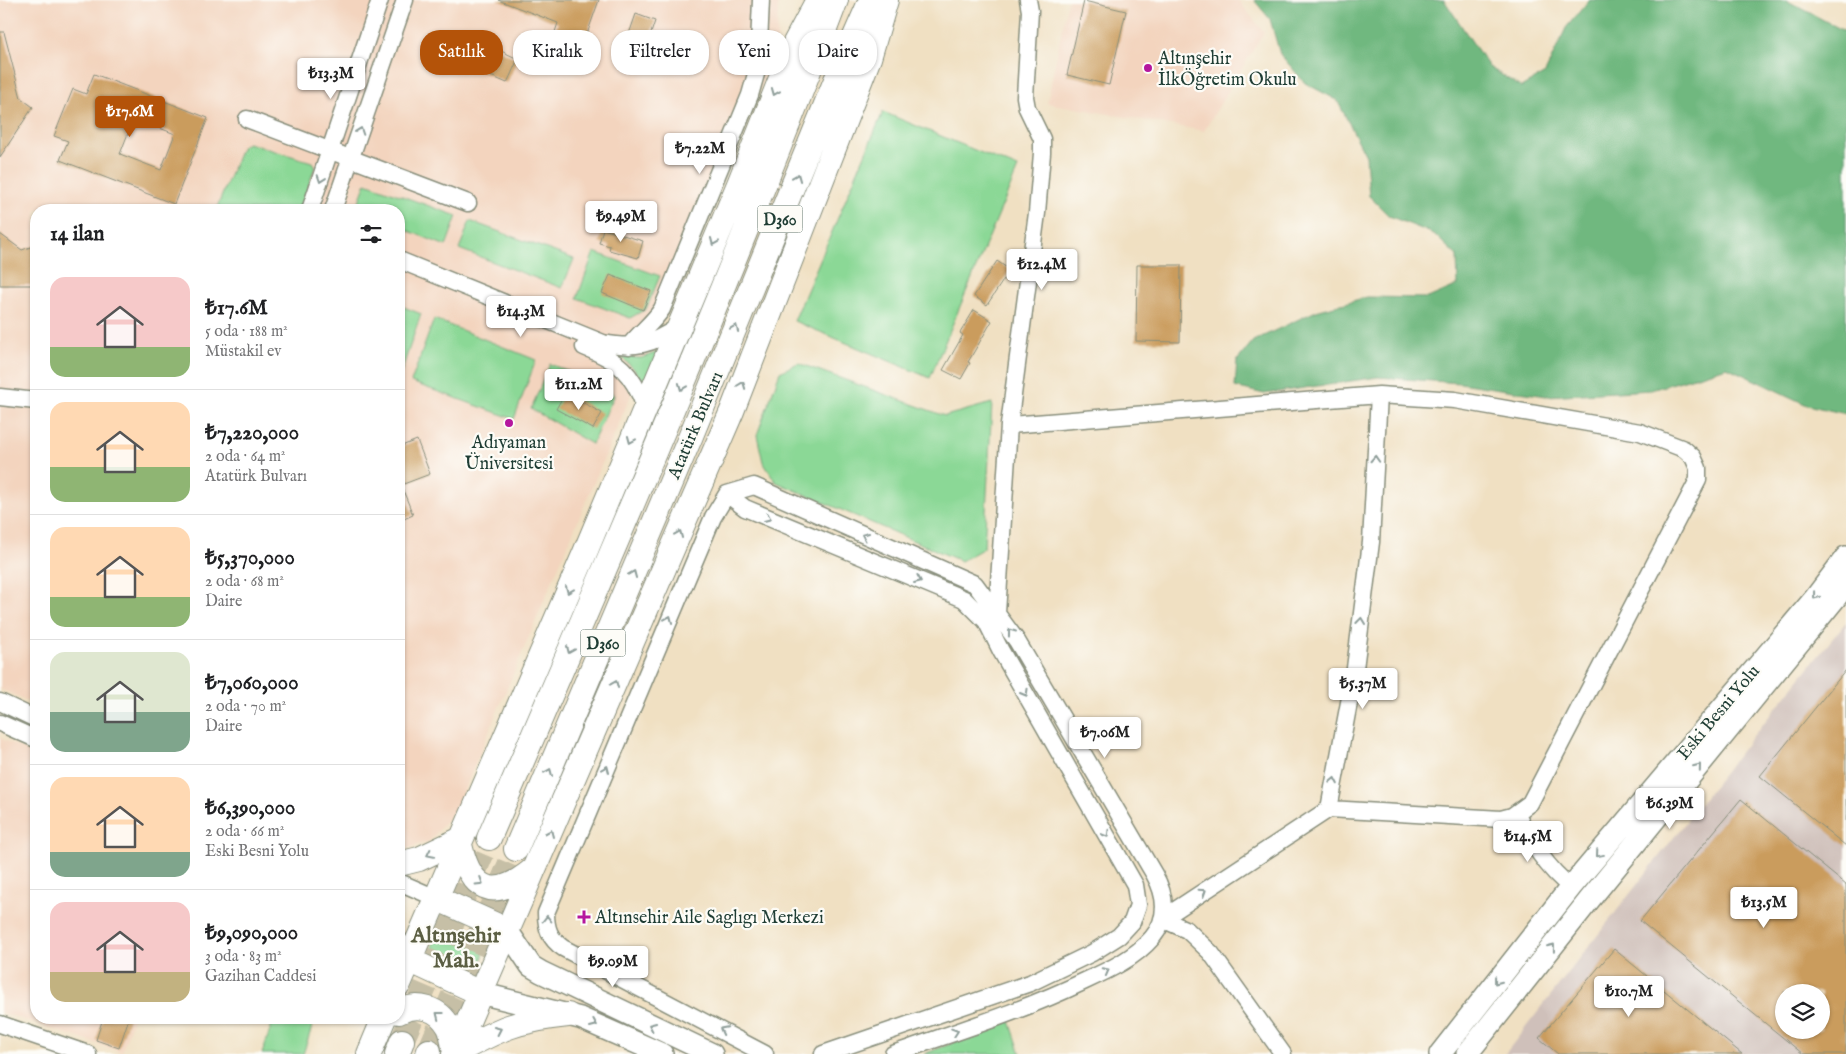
<!DOCTYPE html>
<html lang="tr">
<head>
<meta charset="utf-8">
<style>
  :root { --surface:#fff; --page:#f6f6f6; --text:#202124; --muted:#757577; --line:#e0e0e0; --accent:#b45309 }
  body { margin:0; font-family:"IM FELL English",serif; background:var(--page); color:var(--text); height:100vh; display:flex; flex-direction:column; font-size:19px; white-space:nowrap }
  * { box-sizing:border-box; margin:0 }
  p { font-size:16px; color:var(--muted) }
  .icon { flex:none; width:28px; height:28px; fill:none; stroke:currentColor; stroke-width:2; stroke-linecap:round; stroke-linejoin:round }
  .map { position:relative; flex:1; overflow:hidden }
  .side { position:absolute; left:30px; top:204px; width:375px; height:820px; display:flex; flex-direction:column; background:var(--surface); border-radius:20px; box-shadow:0 1px 4px #0004 }
  .side>* { flex:none }
  .guide { position:absolute; left:420px; top:30px; width:475px; height:45px; display:flex; gap:10px }
  .controls { position:absolute; left:1775px; top:984px; display:grid; gap:10px }
  .controls a { display:grid; place-items:center; width:55px; height:55px; border-radius:50%; background:var(--surface); box-shadow:0 1px 4px #0004; font-size:25px }
  .price { position:absolute; translate:-50% -42px; padding:0 11px; border-radius:5px; background:#fff; color:#222; font-size:16px; line-height:32px; filter:drop-shadow(0 1px 2px #0008) }
  .price::after { content:''; position:absolute; left:50%; top:30px; width:15px; height:11px; margin-left:-8px; background:inherit; clip-path:polygon(0 0,100% 0,50% 100%) }
  .price.active { background:var(--accent); color:#fff }
  ul { padding:0; list-style:none }
  li { display:flex; align-items:center; gap:15px; height:125px; padding:0 20px }
  li+li { border-top:1px solid var(--line) }
  li span { display:grid; place-items:center; flex:none; width:140px; height:100px; border-radius:15px; color:#555 }
  li>.icon { margin-inline-start:auto }
  span .icon { width:60px; height:60px; fill:#fffc; stroke-width:1 }
  li b { font-size:21px }
  h2 { display:flex; justify-content:space-between; align-items:center; height:60px; padding:0 20px; font-size:21px }
  .tag { padding:0 18px; border-radius:20px; background:var(--surface); box-shadow:0 1px 4px #0004; font-size:18px; line-height:45px }
  .tag.active { background:var(--accent); color:#fff }
  .map>svg:first-child { display:block }
  .built { fill:#f3d4be }
  .industrial { fill:#cfc0ba; fill-rule:evenodd }
  .green { fill:#8bd896; stroke:#558a65 }
  .forest { fill:#70b87f; stroke:#487a5a }
  .building { fill:#ca9c5d; fill-rule:evenodd }
  .lines { fill:none; stroke-linecap:round; stroke-linejoin:round }
  .highway-tunnel { stroke:#c6bfa6; stroke-width:24; stroke-dasharray:24 12; stroke-linecap:butt }
  .minor-casing { stroke:#888e7b; stroke-width:19 }
  .major-casing { stroke:#888e7b; stroke-width:24 }
  .highway-casing { stroke:#888e7b; stroke-width:26 }
  .minor { stroke:#fff; stroke-width:16 }
  .major { stroke:#fff; stroke-width:21 }
  .highway { stroke:#fff; stroke-width:24 }
  .oneway { stroke:#8f9e9a }
  .poi-dot { fill:#b5179e; stroke:#fdfcf7; stroke-width:2 }
  .labels { text-anchor:middle; stroke-width:4.5; stroke-linejoin:round; paint-order:stroke }
  .shield { fill:#fdfcf7; stroke:#62766e; stroke-width:1 }
  .shield-label { font-size:16px; font-weight:bold; fill:#1f3d34 }
  .poi-label { font-size:18px; fill:#1f3d34; stroke:#fdfcf7; text-anchor:start }
  .street-label { font-size:18px; fill:#1f3d34; stroke:#fdfcf7 }
  .district-label { font-size:22px; font-weight:bold; fill:#5b5e42; stroke:#fdfcf7 }
</style>
</head>
<body>
<div class="map">
<svg width="1846" height="1054" viewBox="0 0 1846 1054">
  <rect width="100%" height="100%" fill="#fdfcf7"/>
  <filter id="ink" filterUnits="userSpaceOnUse"><feTurbulence type="fractalNoise" baseFrequency=".02" numOctaves="2"/><feDisplacementMap in="SourceGraphic" scale="10" xChannelSelector="R" yChannelSelector="G"/><feConvolveMatrix kernelMatrix="1 2 1 2 8 2 1 2 1" color-interpolation-filters="sRGB"/></filter>
  <filter id="wash" filterUnits="userSpaceOnUse"><feTurbulence type="fractalNoise" baseFrequency=".0096" numOctaves="4" result="noise"/><feDisplacementMap in="SourceGraphic" scale="20" xChannelSelector="R" yChannelSelector="G"/><feGaussianBlur stdDeviation="1.12" result="paint"/><feColorMatrix in="noise" values="0 0 0 0 0 0 0 0 0 0 0 0 0 0 0 0 0 1.4 0 .05"/><feComposite in="paint" operator="in"/></filter>
  <g filter="url(#wash)">
    <rect width="100%" height="100%" fill="#f0e0c2"/>
    <path class="built" d="M0,0h778l-1,49 -320,758 -27,34 -31,10v-641h-363v495l-36,-16z
      M1068,0h170l26,32 -60,99 -157,-28z
      M0,738l36,17v263h97l-11,34 -122,-40z"/>
    <path class="industrial" d="M1846,622v432h-341l248,-318zM1784,992h37v38h-37z"/>
    <path class="green" d="M883,112l135,56 -88,210 -136,-57z
      M248,143l64,19 3,5 -15,43h-84l26,-64z
      M366,183l91,33 -11,30 -47,-19v-17h-38l-3,-6z
      M470,221l104,38 -12,29 -103,-39z
      M594,252l66,24 -14,33 -16,9 -53,-20z
      M399,305l22,9 -22,64z
      M434,319l102,41 -22,59 -103,-37z
      M661,351l-16,37 -11,-19 -13,-12 20,1z
      M798,363l147,53 47,-13 -8,145 -23,13 -185,-79 -13,-20 -6,-27 23,-63z
      M550,364l57,23 7,9 -22,48 -61,-35z
      M454,925c30,-1 41,34 15,50l-35,-13c-6,-18 2,-32 20,-37z
      M274,1018h41l-12,36h-41z
      M1010,1021l11,33h-97z"/>
    <path class="forest" d="M1254,0h190l45,67 32,20 24,-14 21,-45 23,-28h197l60,32v382l-39,-9 -80,-38 -76,23 -105,6 -86,-13 -82,-6 -114,17 -29,-7 2,-26 16,-20 63,-30 51,-14 61,1 30,-13 -1,-29 -23,-22 -45,-18 -20,-20 -3,-40 -29,-56 -32,-17 -25,-29 -10,-35z"/>
    <g id="blocks">
      <path class="building" d="M498,0h101l-19,54 -29,-10 7,-21z
        M1084,1l42,10 -17,74 -42,-10z
        M636,14l19,7 -13,40 -20,-7z
        M0,32h4l17,66 12,9 -33,50z
        M471,40l15,6 2,-5 13,6 -2,3 19,9 -11,24 -46,-20z
        M94,74l114,44 -34,86 -114,-44 8,-19 -14,-5 19,-47 13,5zM134,118l41,16 -14,36 -41,-16z
        M603,229l40,12 -5,17 -29,-8 1,-4 -11,-3z
        M0,234l22,16 14,-5v40h-36z
        M997,261l13,9 -23,35 -13,-9z
        M1137,265h44l-1,77 -44,-1z
        M610,275l41,16 -8,19 -41,-17z
        M974,310l18,11 -24,41 2,1 -9,16 -18,-9 20,-35 -3,-2z
        M565,393l37,20 -9,16 -37,-20z
        M417,440l13,34 -29,11 12,30 -14,6v-74z
        M1846,670v176l-86,-70z
        M1741,799l105,86v169h-43l-163,-133zM1784,992h37v38h-37z
        M1614,949l128,105h-184l-19,-16z
        M103,1018h26l-10,30 -23,-8z"/>
    </g>
  </g>
  <g filter="url(#ink)">
    <use href="#blocks" fill-opacity="0" stroke="#888e7b" stroke-width="1"/>
    <g class="lines">
      <path class="highway-tunnel" d="M402,1041l87,-203
        M429,1051l87,-202"/>
      <defs>
        <path id="minor" d="M247,119l221,84
          M310,210l70,-210
          M333,210l72,-210
          M399,260l204,83c33,6 48,2 75,-16
          M629,346c11,-14 24,-23 33,-37l88,-214 8,-28 3,-67
          M584,347c34,13 48,25 61,60
          M0,397l36,4
          M1009,425l370,-30 76,5 185,32 44,17 9,8 5,11v12l-168,323 -18,13 -11,3 -172,-10
          M727,494l18,14 219,91 22,22 15,30 134,234 3,20 -6,17 -13,14 -27,17 -62,30 -207,71
          M994,615l3,-2 12,-188 28,-212 5,-60v-14l-15,-31 -2,-11 5,-86 -2,-11
          M0,702l36,17
          M0,723l36,16
          M1517,814c14,28 29,54 54,73
          M399,882l37,16
          M1162,919l167,-110 25,-133 17,-134 8,-147
          M1162,919l25,11 24,23 72,101
          M399,940l10,20
          M0,1024l88,30
          M765,1054l-202,-106c-13,-9 -17,-19 -17,-35l167,-396 14,-23 27,-8 221,98 42,57 137,233c12,21 15,44 -2,64 -17,20 -43,32 -67,43 -62,30 -127,50 -192,73"/>
        <path id="major" d="M507,930l24,36 10,6 171,82
          M480,993l100,25 82,36
          M1440,1054l131,-167 244,-289 31,-41
          M1467,1054l123,-155 256,-314"/>
        <path id="highway" d="M489,838c120,-278 240,-555 347,-838
          M516,849l174,-411 146,-358 35,-80
          M399,864l20,-5 40,-19c10,50 33,64 75,29
          M436,898l71,32
          M409,960l71,33
          M399,984l185,-429 155,-371 56,-141 23,-43
          M399,1012c18,-10 40,-4 50,15 4,8 4,18 6,26 44,-24 62,-33 113,-38
          M369,1054l15,-36
          M397,1054l5,-13
          M428,1054l1,-3
          M454,1054l278,-643 137,-353 17,-58"/>
      </defs>
      <use href="#minor" class="minor-casing"/>
      <use href="#major" class="major-casing"/>
      <use href="#highway" class="highway-casing"/>
      <use href="#minor" class="minor"/>
      <use href="#major" class="major"/>
      <use href="#highway" class="highway"/>
    </g>
    <defs><path id="oneway-chevron" d="M-2-3.5L2.5 0L-2 3.5" fill="none" stroke-width="1.6" stroke-linecap="round" stroke-linejoin="round" transform="scale(1.25)"/></defs>
    <g class="oneway">
      <use href="#oneway-chevron" transform="translate(775 92) rotate(112)"/>
      <use href="#oneway-chevron" transform="translate(360 131) rotate(-71)"/>
      <use href="#oneway-chevron" transform="translate(797 177) rotate(-68)"/>
      <use href="#oneway-chevron" transform="translate(321 179) rotate(109)"/>
      <use href="#oneway-chevron" transform="translate(714 242) rotate(113)"/>
      <use href="#oneway-chevron" transform="translate(735 328) rotate(-68)"/>
      <use href="#oneway-chevron" transform="translate(742 385) rotate(-69)"/>
      <use href="#oneway-chevron" transform="translate(682 387) rotate(112)"/>
      <use href="#oneway-chevron" transform="translate(631 440) rotate(113)"/>
      <use href="#oneway-chevron" transform="translate(1375 459) rotate(-87)"/>
      <use href="#oneway-chevron" transform="translate(768 518) rotate(23)"/>
      <use href="#oneway-chevron" transform="translate(679 534) rotate(-67)"/>
      <use href="#oneway-chevron" transform="translate(865 536) rotate(-156)"/>
      <use href="#oneway-chevron" transform="translate(633 574) rotate(-67)"/>
      <use href="#oneway-chevron" transform="translate(918 580) rotate(23)"/>
      <use href="#oneway-chevron" transform="translate(569 590) rotate(113)"/>
      <use href="#oneway-chevron" transform="translate(1816 596) rotate(128)"/>
      <use href="#oneway-chevron" transform="translate(669 619) rotate(-67)"/>
      <use href="#oneway-chevron" transform="translate(1361 621) rotate(-83)"/>
      <use href="#oneway-chevron" transform="translate(1011 632) rotate(-126)"/>
      <use href="#oneway-chevron" transform="translate(570 650) rotate(113)"/>
      <use href="#oneway-chevron" transform="translate(615 684) rotate(-67)"/>
      <use href="#oneway-chevron" transform="translate(1025 693) rotate(60)"/>
      <use href="#oneway-chevron" transform="translate(1698 767) rotate(-51)"/>
      <use href="#oneway-chevron" transform="translate(606 769) rotate(-67)"/>
      <use href="#oneway-chevron" transform="translate(549 772) rotate(-67)"/>
      <use href="#oneway-chevron" transform="translate(1334 781) rotate(-79)"/>
      <use href="#oneway-chevron" transform="translate(550 833) rotate(-66)"/>
      <use href="#oneway-chevron" transform="translate(1106 834) rotate(60)"/>
      <use href="#oneway-chevron" transform="translate(430 854) rotate(154)"/>
      <use href="#oneway-chevron" transform="translate(1599 854) rotate(130)"/>
      <use href="#oneway-chevron" transform="translate(480 882) rotate(32)"/>
      <use href="#oneway-chevron" transform="translate(1203 892) rotate(-33)"/>
      <use href="#oneway-chevron" transform="translate(547 919) rotate(-90)"/>
      <use href="#oneway-chevron" transform="translate(1552 947) rotate(-52)"/>
      <use href="#oneway-chevron" transform="translate(1106 971) rotate(-28)"/>
      <use href="#oneway-chevron" transform="translate(1497 981) rotate(128)"/>
      <use href="#oneway-chevron" transform="translate(439 1015) rotate(-142)"/>
      <use href="#oneway-chevron" transform="translate(594 1024) rotate(23)"/>
      <use href="#oneway-chevron" transform="translate(652 1026) rotate(-155)"/>
      <use href="#oneway-chevron" transform="translate(498 1030) rotate(-25)"/>
      <use href="#oneway-chevron" transform="translate(723 1030) rotate(-153)"/>
      <use href="#oneway-chevron" transform="translate(955 1032) rotate(-19)"/>
    </g>
  </g>
  <g class="poi-dot">
    <circle cx="1148" cy="68" r="5"/>
    <circle cx="509" cy="423" r="5"/>
    <path d="M581.5 909.5h5v5h5v5h-5v5h-5v-5h-5v-5h5z"/>
  </g>
  <g class="labels">
    <g class="shield">
      <rect x="757.5" y="205.5" width="45" height="27" rx="4"/>
      <rect x="580.5" y="629.5" width="45" height="27" rx="4"/>
    </g>
    <g class="shield-label">
      <text x="780" y="225">D360</text>
      <text x="603" y="649">D360</text>
    </g>
    <g class="poi-label">
      <text x="1158" y="64">Altınşehir<tspan x="1158" dy="21">İlkÖğretim Okulu</tspan></text>
      <text x="509" y="448" text-anchor="middle">Adıyaman<tspan x="509" dy="21">Üniversitesi</tspan></text>
      <text x="595" y="923">Altınsehir Aile Saglıgı Merkezi</text>
    </g>
    <g class="street-label">
      <text transform="translate(695 425) rotate(-67)" y="6">Atatürk Bulvarı</text>
      <text transform="translate(1718 712) rotate(-50)" y="6">Eski Besni Yolu</text>
    </g>
    <g class="district-label">
      <text x="456" y="942">Altınşehir<tspan x="456" dy="25">Mah.</tspan></text>
    </g>
  </g>
</svg>
<div class="controls">
<a><svg class="icon" aria-label="layers" viewBox="0 0 24 24"><path d="M12 4l9 5-9 5-9-5zM3 14l9 5 9-5"/></svg></a>
</div>
<b class="price" style="left:331px;top:100px">₺13.3M</b>
<b class="price active" style="left:130px;top:138px">₺17.6M</b>
<b class="price" style="left:700px;top:175px">₺7.22M</b>
<b class="price" style="left:621px;top:243px">₺9.49M</b>
<b class="price" style="left:1042px;top:291px">₺12.4M</b>
<b class="price" style="left:521px;top:338px">₺14.3M</b>
<b class="price" style="left:579px;top:411px">₺11.2M</b>
<b class="price" style="left:1363px;top:710px">₺5.37M</b>
<b class="price" style="left:1105px;top:759px">₺7.06M</b>
<b class="price" style="left:1670px;top:830px">₺6.39M</b>
<b class="price" style="left:1528px;top:863px">₺14.5M</b>
<b class="price" style="left:1764px;top:929px">₺13.5M</b>
<b class="price" style="left:613px;top:988px">₺9.09M</b>
<b class="price" style="left:1629px;top:1018px">₺10.7M</b>
<div class="guide">
<a class="tag active">Satılık</a>
<a class="tag">Kiralık</a>
<a class="tag">Filtreler</a>
<a class="tag">Yeni</a>
<a class="tag">Daire</a>
</div>
<section class="side">
<h2>14 ilan<svg class="icon" aria-label="filters" viewBox="0 0 24 24"><path d="M4 7h16M4 17h16"/><circle cx="9" cy="7" r="2"/><circle cx="15" cy="17" r="2"/></svg></h2>
<ul>
<li><span style="background:linear-gradient(#f6c9c9 70%,#8fb573 0)"><svg class="icon" aria-label="home" viewBox="0 0 24 24"><path d="M3 11l9-7 9 7M6 9v11h12V9"/></svg></span><div><b>₺17.6M</b><p>5 oda · 188 m²</p><p>Müstakil ev</p></div></li>
<li><span style="background:linear-gradient(#ffd9b3 65%,#8fb573 0)"><svg class="icon" aria-label="home" viewBox="0 0 24 24"><path d="M3 11l9-7 9 7M6 9v11h12V9"/></svg></span><div><b>₺7,220,000</b><p>2 oda · 64 m²</p><p>Atatürk Bulvarı</p></div></li>
<li><span style="background:linear-gradient(#ffd9b3 70%,#8fb573 0)"><svg class="icon" aria-label="home" viewBox="0 0 24 24"><path d="M3 11l9-7 9 7M6 9v11h12V9"/></svg></span><div><b>₺5,370,000</b><p>2 oda · 68 m²</p><p>Daire</p></div></li>
<li><span style="background:linear-gradient(#dfe7d0 60%,#7fa58c 0)"><svg class="icon" aria-label="home" viewBox="0 0 24 24"><path d="M3 11l9-7 9 7M6 9v11h12V9"/></svg></span><div><b>₺7,060,000</b><p>2 oda · 70 m²</p><p>Daire</p></div></li>
<li><span style="background:linear-gradient(#ffd9b3 75%,#7fa58c 0)"><svg class="icon" aria-label="home" viewBox="0 0 24 24"><path d="M3 11l9-7 9 7M6 9v11h12V9"/></svg></span><div><b>₺6,390,000</b><p>2 oda · 66 m²</p><p>Eski Besni Yolu</p></div></li>
<li><span style="background:linear-gradient(#f6c9c9 70%,#c2b280 0)"><svg class="icon" aria-label="home" viewBox="0 0 24 24"><path d="M3 11l9-7 9 7M6 9v11h12V9"/></svg></span><div><b>₺9,090,000</b><p>3 oda · 83 m²</p><p>Gazihan Caddesi</p></div></li>
</ul>
</section>
</div>
</body>
</html>
